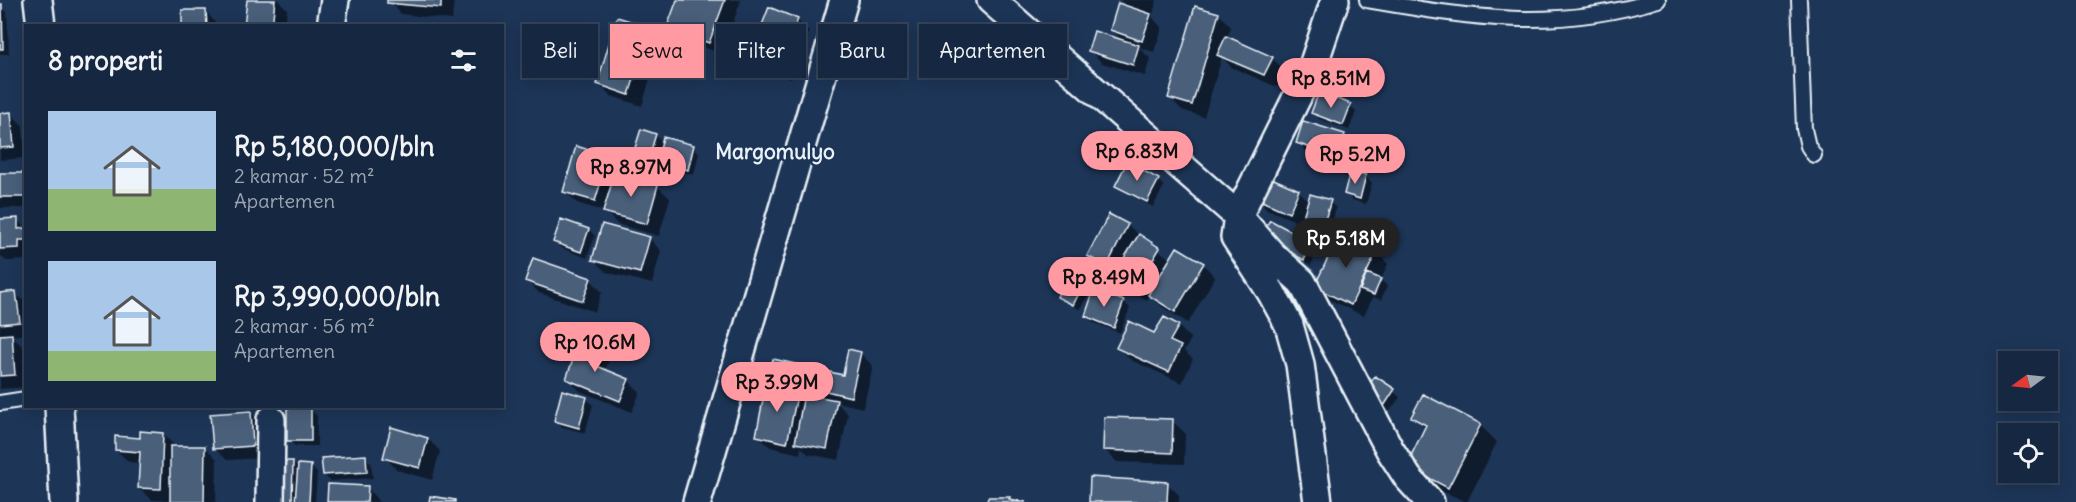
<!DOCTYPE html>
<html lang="id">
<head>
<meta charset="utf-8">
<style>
  :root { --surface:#162841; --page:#23344c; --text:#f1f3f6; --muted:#9ea6b1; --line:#35445a; --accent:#ff9aa2 }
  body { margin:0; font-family:Delius,sans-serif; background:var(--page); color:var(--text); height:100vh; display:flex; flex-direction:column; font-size:22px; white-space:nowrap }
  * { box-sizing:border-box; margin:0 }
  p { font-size:20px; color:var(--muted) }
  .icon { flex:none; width:33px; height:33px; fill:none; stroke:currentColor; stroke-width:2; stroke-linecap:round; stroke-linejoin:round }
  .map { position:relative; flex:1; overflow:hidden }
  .details { position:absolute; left:24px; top:24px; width:480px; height:384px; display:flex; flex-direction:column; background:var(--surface); border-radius:0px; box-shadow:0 3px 15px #0003,0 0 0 2px var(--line) }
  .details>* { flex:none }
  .hud { position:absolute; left:522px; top:24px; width:570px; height:54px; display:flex; gap:12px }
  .needle { width:39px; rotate:255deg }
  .fabs { position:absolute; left:1998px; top:351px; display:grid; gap:12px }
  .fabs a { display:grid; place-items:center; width:60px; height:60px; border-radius:0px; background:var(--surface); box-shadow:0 3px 15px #0003,0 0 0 2px var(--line); font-size:30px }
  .price { position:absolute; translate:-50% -51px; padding:0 14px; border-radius:21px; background:var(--accent); color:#111; font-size:20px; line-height:39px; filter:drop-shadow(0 2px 3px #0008) }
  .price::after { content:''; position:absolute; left:50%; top:36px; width:18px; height:14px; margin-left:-9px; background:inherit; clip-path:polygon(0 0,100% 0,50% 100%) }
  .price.on { background:#222; color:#fff }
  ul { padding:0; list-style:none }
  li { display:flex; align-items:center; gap:18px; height:150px; padding:0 24px }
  li span { display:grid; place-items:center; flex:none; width:168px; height:120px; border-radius:0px; color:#555 }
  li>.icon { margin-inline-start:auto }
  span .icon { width:72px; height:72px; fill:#fffc; stroke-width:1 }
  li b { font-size:26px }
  h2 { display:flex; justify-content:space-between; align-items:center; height:72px; padding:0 24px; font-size:26px }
  .tag { padding:0 21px; border-radius:0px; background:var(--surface); box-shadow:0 3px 15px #0003,0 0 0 2px var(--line); font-size:21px; line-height:54px }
  .tag.on { background:var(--accent); color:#111 }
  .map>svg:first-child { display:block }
  .shadow { fill:#0007; fill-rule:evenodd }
  .building { fill:#495e7a; stroke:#e8f1f8; stroke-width:1.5 }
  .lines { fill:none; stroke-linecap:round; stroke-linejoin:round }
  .service-casing { stroke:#e8f1f8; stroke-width:18 }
  .minor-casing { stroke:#e8f1f8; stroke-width:32 }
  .service { stroke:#1d3557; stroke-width:14 }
  .minor { stroke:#1d3557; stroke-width:27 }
  .labels { text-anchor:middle; stroke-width:5; stroke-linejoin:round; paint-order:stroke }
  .quarter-label { font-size:21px; font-weight:bold; fill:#e8f1f8; stroke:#1d3557 }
</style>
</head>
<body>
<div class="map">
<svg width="2076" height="502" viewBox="0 0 2076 502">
  <rect width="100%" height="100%" fill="#1d3557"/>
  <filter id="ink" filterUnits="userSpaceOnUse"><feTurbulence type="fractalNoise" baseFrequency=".0167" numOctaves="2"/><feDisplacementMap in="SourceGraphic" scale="12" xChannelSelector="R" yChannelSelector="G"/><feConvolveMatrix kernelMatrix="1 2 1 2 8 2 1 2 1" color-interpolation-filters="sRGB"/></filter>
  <g filter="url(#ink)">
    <path class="shadow" d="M248,0h30l9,9 -2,17h-40z
      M389,0h65l-2,20 -51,-6z
      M679,0h62l-19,54 -41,-15 -12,-12z
      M1120,0h37l-5,17 10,11 -8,24 -16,-5 12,11 -5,18 -43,-13 -12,-13 34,-8 -13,-13 17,-21z
      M0,6l7,6 2,42h-9z
      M1196,8l23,6 12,13 -4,11 45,20 12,12 -7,17 -46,-20 -9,-10 -18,60 -22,-7 -12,-12z
      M206,11l12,15h-35z
      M797,20l12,12 -18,47 -27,-11 -12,-12z
      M649,29l12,12 -19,65 -31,-10 -13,-12z
      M1350,106l6,6 -7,18 -30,-11 -6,-6z
      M11,113l12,13 2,32 -25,2v-46z
      M642,131l14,4 7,8 30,3 6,7 -5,22 -29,-8 -9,-8 -1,3 -14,-5 -6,-6z
      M1344,136l12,12 -6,20 -40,-13 -12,-12z
      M608,158l13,12 -2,5 38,11 13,12 -11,38 -42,-12 -11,-12 -29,-9 -12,-12z
      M0,174l26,1v33h-26z
      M1365,176l7,7 -6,21 -14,-4 -6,-6z
      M1158,180l6,6 -11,21 -30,-16 -6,-6z
      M1298,191l11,11h21l6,6 -8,27 -61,-26 -12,-12z
      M1109,216l18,9 44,35 32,4 12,13 -27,46 -26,-16 -12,-12 -3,5 -20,-12 -38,-33z
      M0,220h17l9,8v32l-20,1 -6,-6z
      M562,220l27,10 6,6 -8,22 -26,-10 -7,-6z
      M649,238l12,13 -9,33 -46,-12 -12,-12z
      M1269,242l43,2 6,6 -7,15z
      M1376,252l12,12 -7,16 6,6 -6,14 -8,-3 -9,19 -36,-17 -12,-12z
      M590,279l12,13 -7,20 -56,-19 -12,-13z
      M1085,282l6,6 -11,22 -21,-14z
      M15,293l11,10v31l-14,2 12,12 2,39 -26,2v-94z
      M1124,302l6,6 -10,25 -28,-11 -6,-6z
      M1164,319l14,7 13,13 -7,12 9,8 -11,24 -51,-23 -13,-12 37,-13z
      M597,347l12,13 -4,11 23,9 12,12 -8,20 -52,-21 -12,-12z
      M860,353l13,13 -10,42 -27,-6 12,12 -9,46 -31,-6 -7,-7 -1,7 -30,-7 -13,-12 26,-45 -13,-13h74zM797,393l8,2 -1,5z
      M1376,378l24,19 -10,14 -18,-13z
      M586,398l7,7 -8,28 -23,-6 -6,-6z
      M311,410l6,6v30h-22l-7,-6z
      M251,413l12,12 2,33 -38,2 -13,-12z
      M1413,416l67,9 17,17 -30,60 -43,-19 -17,-17 19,-37z
      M1172,421l13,12 -1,31 -67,-2 -13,-13z
      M163,434l13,13h29l12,12 -1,43 -64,-2 -13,-12 2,-25 -12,-1 -13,-12z
      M428,439l12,12 -8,29 -35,-10 -12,-13z
      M365,457l6,6 2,15 -43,3 -6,-6z
      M293,463l6,6 12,-2 6,6 -2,29h-39z
      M1167,483l12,12v7h-88z
      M367,487l12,15h-50z"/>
    <path class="building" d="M247,0h28l-3,26h-28z
      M387,0h54v8l-54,-5z
      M677,0h48l-16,43 -42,-16z
      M1118,3l33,11 -9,27 -32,-11z
      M0,4h2l1,45h-3z
      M1195,6l24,7 -27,92 -24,-7z
      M769,7l29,12 -19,48 -29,-11z
      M182,10h24l1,16h-25z
      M617,17l33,10 -21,68 -32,-11z
      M1094,31l45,14 -6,20 -45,-14z
      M1226,36l47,21 -9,18 -47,-20z
      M1319,92l32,12 -8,21 -32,-12z
      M11,112l3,35 -14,1v-35z
      M1303,121l42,13 -7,23 -42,-14z
      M641,129l15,5 -7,23 -15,-6z
      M663,137l31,8 -6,25 -31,-9z
      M576,146l33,10 -14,45 -32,-9z
      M1127,162l32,17 -12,23 -32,-16z
      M1350,171l16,4 -6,24 -16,-5z
      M615,172l43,13 -11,39 -44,-12z
      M0,173h25v24h-25z
      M1262,174l37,16 -10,23 -36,-16z
      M1310,194l21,6 -9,30 -21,-7z
      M1109,214l19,10 -21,42 -20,-10z
      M18,218v11l8,-1v12h-7v8l-19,1v-30z
      M561,219l28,10 -8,23 -28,-10z
      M1270,220l43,23 -9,17 -43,-24z
      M602,224l48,13 -10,36 -48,-13z
      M1340,233l37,18 -26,54 -37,-18z
      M1139,234l21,14 -25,41 -22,-13z
      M1177,247l27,16 -29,49 -27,-17z
      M533,258l58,20 -8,23 -58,-20z
      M1069,272l17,8 -13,25 -16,-8z
      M1367,273l14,6 -7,16 -14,-5z
      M1094,289l30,12 -10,27 -29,-12z
      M16,291l4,31 -20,2v-31z
      M1164,317l15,8 -9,16 11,5 -12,26 -53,-24 13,-27 25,12z
      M12,334l3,41 -15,1v-41z
      M580,340l18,6 -6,18 37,15 -9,22 -54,-22z
      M848,349l13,3 -10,45 -82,-20 4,-18 70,16z
      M1375,376l20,13 -11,17 -20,-14z
      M766,384l32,7 -11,52 -31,-7z
      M562,390l25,7 -8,31 -25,-7z
      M804,394l33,6 -10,49 -32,-6z
      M1423,394l58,30 -33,64 -42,-22 20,-41 -15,-8z
      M287,408h24v33h-24z
      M251,411l2,35 -40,3 -3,-35z
      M1104,417l69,2 -1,34 -69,-3z
      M391,427l37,11 -8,30 -37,-10z
      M140,431l23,2 -2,56 -23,-1 2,-36 -25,-2v-14l25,2z
      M170,446h35l-1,56h-34z
      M366,455l1,17 -44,3 -2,-17z
      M276,461h17l-1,41h-18z
      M298,464l13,1 -2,37h-14z
      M1090,477l78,5 -1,20h-78z
      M328,484l40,2 -1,16h-40z
      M430,496l25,4v2h-26z
      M988,497h22l-1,2 17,3h-39z"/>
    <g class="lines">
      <defs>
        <path id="service" d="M1367,0c105,18 185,32 291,0
          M1799,0l5,129 4,17 6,9
          M0,403l26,-4"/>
        <path id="minor" d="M38,0l3,26
          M991,0l247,216 35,40 29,26 88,168 18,28 22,24
          M331,26l4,-26
          M59,406l5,96
          M270,502l1,-82
          M697,502l147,-502
          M1318,502l-18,-138 -11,-39 -18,-33 -36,-55 3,-21 76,-153 21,-63"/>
      </defs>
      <use href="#service" class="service-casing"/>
      <use href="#minor" class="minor-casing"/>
      <use href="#service" class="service"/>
      <use href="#minor" class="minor"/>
    </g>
  </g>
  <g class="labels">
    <g class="quarter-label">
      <text x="775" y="159">Margomulyo</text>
    </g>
  </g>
</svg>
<div class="fabs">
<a><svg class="needle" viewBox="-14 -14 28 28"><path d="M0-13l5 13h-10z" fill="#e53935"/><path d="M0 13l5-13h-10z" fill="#9ea6b1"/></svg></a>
<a><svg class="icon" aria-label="locate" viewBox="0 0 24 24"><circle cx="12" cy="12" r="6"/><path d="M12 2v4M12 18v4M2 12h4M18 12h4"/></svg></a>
</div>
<b class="price" style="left:1331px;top:109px">Rp 8.51M</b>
<b class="price" style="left:1137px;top:182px">Rp 6.83M</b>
<b class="price" style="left:1355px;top:185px">Rp 5.2M</b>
<b class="price" style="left:631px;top:198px">Rp 8.97M</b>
<b class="price on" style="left:1346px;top:269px">Rp 5.18M</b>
<b class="price" style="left:1104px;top:308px">Rp 8.49M</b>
<b class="price" style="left:595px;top:373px">Rp 10.6M</b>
<b class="price" style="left:777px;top:413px">Rp 3.99M</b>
<div class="hud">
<a class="tag">Beli</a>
<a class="tag on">Sewa</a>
<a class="tag">Filter</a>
<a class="tag">Baru</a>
<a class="tag">Apartemen</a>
</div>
<section class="details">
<h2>8 properti<svg class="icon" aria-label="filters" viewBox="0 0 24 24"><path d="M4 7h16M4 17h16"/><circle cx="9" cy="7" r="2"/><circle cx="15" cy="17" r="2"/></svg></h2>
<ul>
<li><span style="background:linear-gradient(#a9c7e8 65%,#8fb573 0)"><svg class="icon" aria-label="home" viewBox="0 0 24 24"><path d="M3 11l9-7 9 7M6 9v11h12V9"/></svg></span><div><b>Rp 5,180,000/bln</b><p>2 kamar · 52 m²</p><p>Apartemen</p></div></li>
<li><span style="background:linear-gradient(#a9c7e8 75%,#8fb573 0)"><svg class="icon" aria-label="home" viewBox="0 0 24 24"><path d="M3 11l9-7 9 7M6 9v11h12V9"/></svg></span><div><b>Rp 3,990,000/bln</b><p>2 kamar · 56 m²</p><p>Apartemen</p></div></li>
</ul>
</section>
</div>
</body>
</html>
